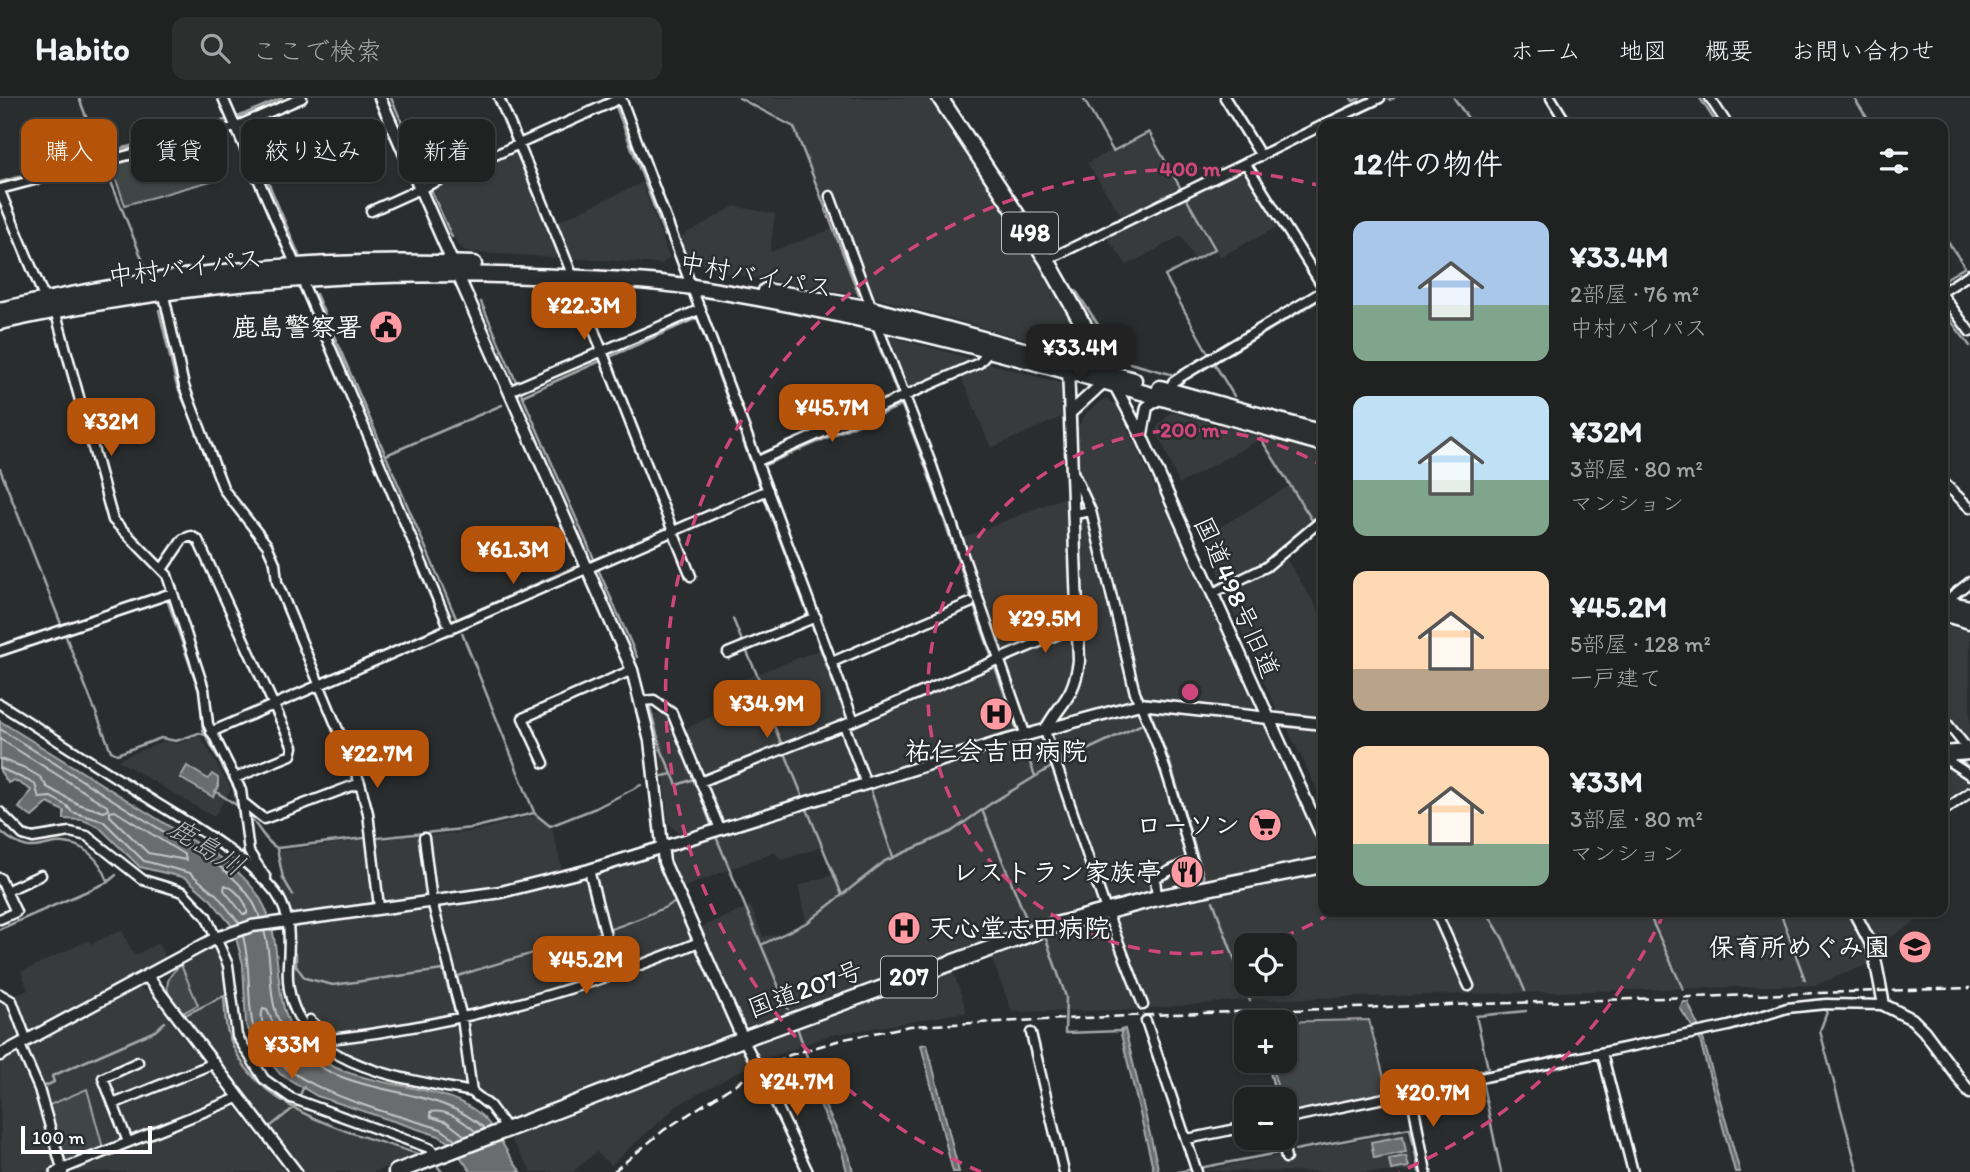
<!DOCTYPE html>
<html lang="ja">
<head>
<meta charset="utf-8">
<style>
  :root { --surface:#202222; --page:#2d2f2f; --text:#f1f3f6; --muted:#a2a4a5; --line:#3d3f40; --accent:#b45309 }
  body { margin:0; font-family:Itim,"Klee One",sans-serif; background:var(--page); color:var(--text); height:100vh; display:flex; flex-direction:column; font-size:26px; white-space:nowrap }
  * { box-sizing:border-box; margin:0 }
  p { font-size:23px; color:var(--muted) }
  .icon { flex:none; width:38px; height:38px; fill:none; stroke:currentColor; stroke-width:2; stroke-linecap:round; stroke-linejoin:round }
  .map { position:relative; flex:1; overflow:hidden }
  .sheet { position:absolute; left:1318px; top:21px; width:630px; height:798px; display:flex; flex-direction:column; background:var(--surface); border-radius:14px; box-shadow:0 2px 5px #0004,0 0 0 2px var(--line) }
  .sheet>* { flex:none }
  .top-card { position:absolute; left:21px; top:21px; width:665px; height:63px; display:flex; gap:14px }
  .controls { position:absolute; left:1234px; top:835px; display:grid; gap:14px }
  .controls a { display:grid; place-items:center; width:63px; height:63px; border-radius:14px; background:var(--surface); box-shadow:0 2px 5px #0004,0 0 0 2px var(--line); font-size:35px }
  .scale { position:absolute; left:21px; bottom:18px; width:131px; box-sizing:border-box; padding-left:7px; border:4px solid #fff; border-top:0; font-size:19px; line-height:24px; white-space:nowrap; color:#fff; -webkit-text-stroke:5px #2a2d2e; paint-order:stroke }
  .price { position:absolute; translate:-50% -60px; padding:0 16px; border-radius:14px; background:var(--accent); color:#fff; font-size:23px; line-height:46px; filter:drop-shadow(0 2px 4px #0008) }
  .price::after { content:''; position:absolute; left:50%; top:42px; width:21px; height:16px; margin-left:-10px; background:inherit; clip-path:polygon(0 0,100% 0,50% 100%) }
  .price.selected { background:#222; color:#fff }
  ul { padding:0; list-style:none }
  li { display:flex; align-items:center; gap:21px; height:175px; padding:0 35px }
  li span { display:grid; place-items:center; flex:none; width:196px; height:140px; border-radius:14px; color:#555 }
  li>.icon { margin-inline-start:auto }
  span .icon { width:84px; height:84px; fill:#fffc; stroke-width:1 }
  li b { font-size:30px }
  h2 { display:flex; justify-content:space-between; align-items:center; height:84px; padding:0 35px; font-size:30px }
  .chip { padding:0 24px; border-radius:14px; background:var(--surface); box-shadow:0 2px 5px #0004,0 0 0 2px var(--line); font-size:24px; line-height:63px }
  .chip.selected { background:var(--accent); color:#fff }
  header { display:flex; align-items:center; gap:42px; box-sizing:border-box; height:98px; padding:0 35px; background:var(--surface); border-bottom:2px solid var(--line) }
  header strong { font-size:33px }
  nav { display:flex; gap:38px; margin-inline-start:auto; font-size:24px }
  .search { width:490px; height:63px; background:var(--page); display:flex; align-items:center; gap:18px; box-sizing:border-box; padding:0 24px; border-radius:14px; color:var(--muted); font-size:26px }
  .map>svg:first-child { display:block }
  .built { fill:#373a3b; fill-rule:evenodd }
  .green { fill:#414445; stroke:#a0a2a2; stroke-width:2 }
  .water { fill:#6a6c6d; stroke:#a6a7a7; stroke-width:2 }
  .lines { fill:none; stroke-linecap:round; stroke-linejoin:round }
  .shore { stroke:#c3c4c5; stroke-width:2 }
  .stream { stroke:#a6a7a7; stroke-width:2.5 }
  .minor-casing { stroke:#fff; stroke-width:13 }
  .tertiary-casing { stroke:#fff; stroke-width:15 }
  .trunk-casing { stroke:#fff; stroke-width:19 }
  .minor { stroke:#2a2d2e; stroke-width:8 }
  .tertiary { stroke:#2a2d2e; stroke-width:10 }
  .trunk { stroke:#2a2d2e; stroke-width:14 }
  .rail { stroke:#fff; stroke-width:2.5; stroke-dasharray:10 5; stroke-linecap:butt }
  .ring { fill:none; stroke:#ce467c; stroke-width:3.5; stroke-dasharray:12 9 }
  .labels { text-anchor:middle; stroke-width:5; stroke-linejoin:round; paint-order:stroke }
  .shield { fill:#2a2d2e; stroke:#bfc0c0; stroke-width:2 }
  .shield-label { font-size:24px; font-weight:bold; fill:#fff }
  .street-label { font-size:26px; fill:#fff; stroke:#2a2d2e }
  .poi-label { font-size:26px; font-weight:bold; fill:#fff; stroke:#2a2d2e; text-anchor:end }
  .water-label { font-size:28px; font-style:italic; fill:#b4b6b6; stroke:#2a2d2e }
  .centre { fill:#ce467c; stroke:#2a2d2e; stroke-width:3.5 }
  .ring-label { font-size:21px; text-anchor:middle; font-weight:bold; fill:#ce467c; stroke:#2a2d2e; stroke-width:5; stroke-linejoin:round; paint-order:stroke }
</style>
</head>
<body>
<header>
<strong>Habito</strong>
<div class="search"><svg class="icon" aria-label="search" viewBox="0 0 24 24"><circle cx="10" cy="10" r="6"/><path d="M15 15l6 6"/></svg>ここで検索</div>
<nav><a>ホーム</a><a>地図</a><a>概要</a><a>お問い合わせ</a></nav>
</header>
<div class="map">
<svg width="1970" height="1074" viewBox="0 0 1970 1074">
  <rect width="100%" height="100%" fill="#2a2d2e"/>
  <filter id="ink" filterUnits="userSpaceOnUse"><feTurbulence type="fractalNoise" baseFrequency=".0143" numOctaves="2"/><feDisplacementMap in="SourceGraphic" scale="14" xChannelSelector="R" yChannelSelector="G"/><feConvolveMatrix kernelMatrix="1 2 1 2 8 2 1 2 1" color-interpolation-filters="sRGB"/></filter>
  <g filter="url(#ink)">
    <path class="built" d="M746,0h184l114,165 30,69 -17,16 -187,-52 -152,-24 -31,-15 -9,-19 57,-32 40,8 -5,38 65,-24 -42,-104z
      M1147,35l33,57 59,-28 38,65 -57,30 -4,-6 -20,11 -15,-26 -54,29 -22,-30 21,-12 -39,-60z
      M523,50l31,75 88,-40 27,74 -7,7 -195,-12 -10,-8 -25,-57z
      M880,236l181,49 1,34 -71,31 -30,-72 -58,23z
      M1106,300l10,7 80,168 123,267 -3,13 -12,9 -190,39h-19l-355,128 -241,94 -11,-15 -17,-13 -86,-17 -32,-14 -28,-23 -24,-30 -15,-42 -7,-118 85,-11 107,-8 62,-16 8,1 11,12 11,43 88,-30 15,17v-6l15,-7 1,-10 -14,-13 -5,-55 -13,-52 24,-8 9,22 42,-20 -9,-20 113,-44 26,75 141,-59 -41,-121 112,-45 -2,-19 13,-2 -2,-45 11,-18zM824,748l10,28 -36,12 8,34 -24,13 -19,4 -12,-31 -55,23 -17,-40 95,-37 8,8z
      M1171,314l152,43v62l-41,35 41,65v101l-46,-7 -55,-123 -5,-24 -12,-28 86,-51 -29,-47 -83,46 -23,-56z
      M1942,527l28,7v114l-27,-32z
      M1290,627l33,5v71l-36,-73z
      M200,637l31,54 -17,28 -97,-57 48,-19 12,3z
      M1943,664l27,16v16l-27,20z
      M1323,776v38h589l6,8 -49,30 3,13 -57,22 -569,15 -114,10 -120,2 -21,-55 123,-39zM1246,847h38v39h-38z
      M122,832l12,26 24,-13 9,17 -167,89v-48l28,-11 -7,-18 68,-32 2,4z
      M215,847l10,28 4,54 12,29 18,28 35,26 46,20 76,25 -41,17h-70l-124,-158 17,-9 -17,-40z
      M953,873l14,41 -140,24 -76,29 -73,40 -67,60 -15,-13 -23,20h-41l-23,-35z
      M136,890l12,3 137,181h-284l-1,-111z
      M1407,1033l8,41 -215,-1z"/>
    <path class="green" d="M201,42l13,40 -89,25 -15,-42z
      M181,867l17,40 -17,9c-14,-18 -22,-33 0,-49z
      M1369,922l19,73 -103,22 -1,-16h-3l-11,-38 14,-1v-38h-16z
      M87,991l16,59 -39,15 -17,-57z"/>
    <path class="water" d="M0,623l225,140c13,11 27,23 36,39 27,46 5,104 43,146 39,43 127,34 169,63 23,15 31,43 48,63h-50l-19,-27 -13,-9 -122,-40 -37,-22 -22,-26 -12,-23 -3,-61 -10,-37 -22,-27 -25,-22 -46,-11 -41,-40 -16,-7 -19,-1v-8l-16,-8 -16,14 -13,-9 12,-18 -17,-10 -6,3 -8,-12z
      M187,668l21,13 4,-5 6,4v10l-5,9 -33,-19z
      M1683,904h5l14,33 38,137h-5l-36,-135 -19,-29z
      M1125,931l34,143h-5l-34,-142z
      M927,946l32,128h-6l-32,-127z
      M810,965l16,45 23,47 4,17h-6l-5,-20 -20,-42 -15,-46z
      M1403,1038l3,16 -32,6 -3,-16z
      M1406,1058l3,11 -18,3 -2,-11z"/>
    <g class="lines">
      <path class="shore" d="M0,631l220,138c18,14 33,29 40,51
        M0,641l107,67 1,4 -4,2 -26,-8 -31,-17 -7,-10 -17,-10 -23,-8
        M0,670l35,16 4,14 12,-1 16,9 5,6 31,9 41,40 46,12 27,22 22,28
        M115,713l70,44 1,5 -38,-7 -38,-37v-4z
        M225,787c10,3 24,19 22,29h-4l-19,-24z
        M264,833c10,31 2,65 17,94 41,81 148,51 204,104
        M243,838c8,31 4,55 9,85 11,64 137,91 189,108l15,11
        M263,911l4,1 14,30 -2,4c-12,-5 -21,-23 -16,-35z
        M465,1038l-18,-14 -16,-5 -1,-5c17,-3 34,9 46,20"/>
      <path class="stream" d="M79,0l21,56
        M391,0l37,83
        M739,0l55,29 65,168
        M1083,0l30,53 36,-19 32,57
        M1351,0l2,3 7,-3
        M1454,0l18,26
        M1700,0l17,26
        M1854,0l17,26
        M1389,2l5,-2
        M615,6l50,132
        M240,18l59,139
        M105,69l42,104
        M0,84l240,-66 42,-18
        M430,90l22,49
        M1186,100l29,51 -50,27 43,77
        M1942,135l23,34 -23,14
        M1076,193l46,70 52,14
        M316,196l140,324
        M481,204l113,257
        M1942,211l28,37
        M159,212l17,73 27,63
        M874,236l52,134 91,262
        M1214,265l20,33
        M1188,281l135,-81
        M522,298l175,-78 143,383
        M1261,341l51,81 11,-7
        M386,357l116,-50
        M765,367l137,-60
        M0,371l111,282 6,3 44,-16 15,3 23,-8 6,2
        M598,471l39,88
        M168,504l32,92 3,36 31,58 3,16
        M733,521l9,22
        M462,535l72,179
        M746,552l26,58 -3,6 13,31
        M650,610l11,41 16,36 17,-6 17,45
        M213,628l362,-159
        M1023,646l12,32
        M785,655l17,42
        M1959,661l11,9
        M1059,665l94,-44 17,44 34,115
        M663,678l9,-2
        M870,690l23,69
        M215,693l26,17
        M807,711l35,86
        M982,712l46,113
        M246,715c12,11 18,28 31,35l88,-10
        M0,733c8,7 17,14 28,16 9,1 19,-3 28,-4 26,-2 45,16 52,39
        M377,740l95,-10 62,-15 16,13 46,-18 45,-23
        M717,741l71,170
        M277,751l6,29 10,17
        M1213,803l37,100
        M1487,814l16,27 22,52
        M1648,814l35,77
        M1780,814l25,68
        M0,831l108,-47 8,-7
        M1046,841l20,58 -1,36 57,-2
        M763,846l45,-22 77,-61 66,-29 42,-30 60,-36
        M296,856v12l9,12 28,7 110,-15 13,45
        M455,879c73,-25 151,-40 219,-74
        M1824,911l3,3 -7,19 38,141
        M185,917l39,-19c1,11 1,23 3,33 22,82 121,102 191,125
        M458,926l4,21
        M798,932l11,33
        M1267,962l10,39
        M43,989l11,-5 -2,-6 103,-45 10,-9
        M35,993l22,76
        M300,997l4,-9
        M271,1028l25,-20
        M1295,1052l115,-22 9,44
        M438,1069l4,5
        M1178,1074l100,-19
        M1501,1074l-21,-101 8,-3 -12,-52 50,-5"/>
      <defs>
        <path id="minor" d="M223,0l73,168
          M499,0c69,158 127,319 192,478
          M621,0l232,621
          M1225,0l36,58
          M1551,0l16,26
          M1710,0l17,26
          M1325,26l55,-26
          M1246,66l77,123
          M0,91l235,-62 67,-29
          M0,93l45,109
          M830,98l42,113
          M371,113l250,-113
          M1047,162l276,-135
          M301,180l149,351
          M163,193l21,95 40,104 43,55 8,18 2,19 83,201 8,30 11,94
          M1942,194l28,-18
          M1942,196l28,38
          M55,212l58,210 54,55 37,114 4,35 33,66 8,62 17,26
          M876,224l56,144 94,270
          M509,293l192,-82
          M1168,294l5,-10 9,-6 141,-85
          M758,363l221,-98 12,-13
          M1073,374l18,39
          M1942,383l28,27
          M1075,416l16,-3 44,182c26,53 41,110 57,167l-37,18 2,20
          M163,470l20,-29 8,-3 7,4 95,207 -2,8 -56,23
          M1213,495l53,-26 57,-48
          M1950,507l2,-9 18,-14
          M0,553l172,-58
          M728,555l88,-36
          M832,564l138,-59
          M641,603l13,-1 18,13 48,116
          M0,606c51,32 102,65 153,97 40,25 83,49 116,84 22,22 21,49 19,79 -7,102 111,113 184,128
          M1942,619l28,35
          M1045,633l61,179 37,95
          M211,634l557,-242
          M1942,659l28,18
          M544,665l-21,-45 109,-48
          M700,684l144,-57
          M866,686l-22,-59 236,-100
          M244,705l20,16 96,-36
          M0,714l23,23 10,3 37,-6 17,4 56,44 40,12 23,24 22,49 9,71 27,43 27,19 138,50 9,7
          M1942,714l28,-20
          M424,740l8,63 30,117 10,74 18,14 17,23
          M589,772l26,101
          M0,780l16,34 -16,7
          M6,793l35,-16
          M1436,814l33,74
          M0,896l12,7 15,40
          M310,922l21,19c125,-14 252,-49 368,-97
          M1146,923l51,151
          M1031,935l33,139
          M743,941l13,25
          M20,947l19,44 24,83
          M1602,955l31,119
          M763,978l45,96
          M1411,994l15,80
          M113,1006l99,-40
          M1284,1021l445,-93 58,-18 39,-4 58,1
          M1282,1040l4,20
          M1187,1041l59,-12
          M128,1044l-25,-64 35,-16
          M55,1074l183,-74"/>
        <path id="tertiary" d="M380,0l252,572 18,71 14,121 79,177
          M1114,286l28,53 181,401
          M1070,315l36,-33
          M1142,336l5,-27 13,-9
          M1045,633c15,-29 29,-32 34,-70l-11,-294
          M1854,814l19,36 11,57 28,14 12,12 46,62
          M147,878l149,196
          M0,957l216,-117 36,-12 249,-34 88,-22 408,-127 143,-39 183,20"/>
        <path id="trunk" d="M940,0l107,162 64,114
          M766,193l106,18 262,71
          M0,212c155,-36 316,-53 474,-46
          M0,224c175,-39 352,-53 531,-46 53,2 109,3 162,11 214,33 422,98 630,157
          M1067,264l15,-21 1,-18
          M1160,290l163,45
          M1942,504l28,6
          M1942,515l28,8
          M1942,656l28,-2
          M396,1074l347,-133 309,-113 105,-28 166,-33"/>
      </defs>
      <use href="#minor" class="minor-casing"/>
      <use href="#tertiary" class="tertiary-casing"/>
      <use href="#trunk" class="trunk-casing"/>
      <use href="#minor" class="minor"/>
      <use href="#tertiary" class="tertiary"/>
      <use href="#trunk" class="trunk"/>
      <path class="rail" d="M613,1074l51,-42 94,-60 32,-15 54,-16 66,-13 263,-12 797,-26"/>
    </g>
  </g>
  <g class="ring">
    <path d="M1331 815A262 262 0 0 1 1260 846M1244 850A262 262 0 1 1 1323 368"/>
    <path d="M1664 815A523 523 0 0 1 1399 1074M981 1074A523 523 0 0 1 1321 88"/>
  </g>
  <defs>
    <symbol id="civic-disc" viewBox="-11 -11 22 22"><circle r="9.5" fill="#ff9aa2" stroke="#2a2d2e"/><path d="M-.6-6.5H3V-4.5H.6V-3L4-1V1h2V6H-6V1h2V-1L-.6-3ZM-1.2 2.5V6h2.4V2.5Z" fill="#111"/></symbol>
    <symbol id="hospital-disc" viewBox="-11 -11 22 22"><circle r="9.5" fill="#ff9aa2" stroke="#2a2d2e"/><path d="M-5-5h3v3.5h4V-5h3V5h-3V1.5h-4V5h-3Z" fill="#111"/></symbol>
    <symbol id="supermarket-disc" viewBox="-11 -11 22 22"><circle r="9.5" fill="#ff9aa2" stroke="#2a2d2e"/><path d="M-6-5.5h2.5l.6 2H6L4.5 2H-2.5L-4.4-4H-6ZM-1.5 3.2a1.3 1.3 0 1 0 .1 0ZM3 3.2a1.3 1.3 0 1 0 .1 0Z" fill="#111"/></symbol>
    <symbol id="restaurant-disc" viewBox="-11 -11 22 22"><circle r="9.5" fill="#ff9aa2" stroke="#2a2d2e"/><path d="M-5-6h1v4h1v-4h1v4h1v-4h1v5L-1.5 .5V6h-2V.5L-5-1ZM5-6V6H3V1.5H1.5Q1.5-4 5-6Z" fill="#111"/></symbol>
    <symbol id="school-disc" viewBox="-11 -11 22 22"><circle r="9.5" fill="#ff9aa2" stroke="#2a2d2e"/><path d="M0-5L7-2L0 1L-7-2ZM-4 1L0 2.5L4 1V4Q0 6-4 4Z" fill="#111"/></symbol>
  </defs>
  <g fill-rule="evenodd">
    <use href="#civic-disc" x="367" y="210" width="38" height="38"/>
    <use href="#hospital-disc" x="977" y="597" width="38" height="38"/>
    <use href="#supermarket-disc" x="1246" y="708" width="38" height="38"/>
    <use href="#restaurant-disc" x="1168" y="755" width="38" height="38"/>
    <use href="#hospital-disc" x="885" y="811" width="38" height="38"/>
    <use href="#school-disc" x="1896" y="830" width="38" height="38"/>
  </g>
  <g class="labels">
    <g class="shield">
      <rect x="1002" y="114.5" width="56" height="41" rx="5"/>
      <rect x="881" y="858.5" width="56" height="41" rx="5"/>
    </g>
    <g class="shield-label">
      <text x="1030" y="143">498</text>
      <text x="909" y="887">207</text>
    </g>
    <g class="street-label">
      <text transform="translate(185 169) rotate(-7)" y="9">中村バイパス</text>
      <text transform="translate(756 177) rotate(10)" y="9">中村バイパス</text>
      <text transform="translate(1237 499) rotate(66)" y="9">国道498号旧道</text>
      <text transform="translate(805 891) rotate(-20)" y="9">国道207号</text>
    </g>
    <g class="poi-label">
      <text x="362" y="238">鹿島警察署</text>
      <text x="996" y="662" text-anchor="middle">祐仁会吉田病院</text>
      <text x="1240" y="736">ローソン</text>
      <text x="1162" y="783">レストラン家族亭</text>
      <text x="928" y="839" text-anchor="start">天心堂志田病院</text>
      <text x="1890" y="858">保育所めぐみ園</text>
    </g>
    <g class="water-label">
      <text transform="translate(207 748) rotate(32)" y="10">鹿島川</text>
    </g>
  </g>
  <circle cx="1190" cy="594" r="10" class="centre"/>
  <g class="ring-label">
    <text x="1190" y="78">400 m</text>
    <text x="1190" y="339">200 m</text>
  </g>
</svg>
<div class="controls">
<a><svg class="icon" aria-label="locate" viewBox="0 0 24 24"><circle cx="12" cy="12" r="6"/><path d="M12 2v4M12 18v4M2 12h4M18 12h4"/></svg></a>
<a>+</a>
<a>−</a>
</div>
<div class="scale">100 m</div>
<b class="price" style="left:584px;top:244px">¥22.3M</b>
<b class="price selected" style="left:1080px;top:286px">¥33.4M</b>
<b class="price" style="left:832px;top:346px">¥45.7M</b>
<b class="price" style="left:111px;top:360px">¥32M</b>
<b class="price" style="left:513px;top:488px">¥61.3M</b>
<b class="price" style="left:1045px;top:557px">¥29.5M</b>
<b class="price" style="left:767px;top:642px">¥34.9M</b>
<b class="price" style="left:377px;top:692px">¥22.7M</b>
<b class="price" style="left:586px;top:898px">¥45.2M</b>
<b class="price" style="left:292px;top:983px">¥33M</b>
<b class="price" style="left:797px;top:1020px">¥24.7M</b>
<b class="price" style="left:1433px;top:1031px">¥20.7M</b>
<div class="top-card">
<a class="chip selected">購入</a>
<a class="chip">賃貸</a>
<a class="chip">絞り込み</a>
<a class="chip">新着</a>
</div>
<section class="sheet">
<h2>12件の物件<svg class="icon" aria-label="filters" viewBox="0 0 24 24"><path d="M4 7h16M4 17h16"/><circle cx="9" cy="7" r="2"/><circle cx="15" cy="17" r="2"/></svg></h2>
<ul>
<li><span style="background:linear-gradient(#a9c7e8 60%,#7fa58c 0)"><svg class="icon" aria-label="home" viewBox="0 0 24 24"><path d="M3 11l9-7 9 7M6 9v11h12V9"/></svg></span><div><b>¥33.4M</b><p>2部屋 · 76 m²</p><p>中村バイパス</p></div></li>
<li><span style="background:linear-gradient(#bfe0f5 60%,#7fa58c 0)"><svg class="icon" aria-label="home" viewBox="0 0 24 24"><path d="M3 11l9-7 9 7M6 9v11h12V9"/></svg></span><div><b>¥32M</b><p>3部屋 · 80 m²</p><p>マンション</p></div></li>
<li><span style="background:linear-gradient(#ffd9b3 70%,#b9a48a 0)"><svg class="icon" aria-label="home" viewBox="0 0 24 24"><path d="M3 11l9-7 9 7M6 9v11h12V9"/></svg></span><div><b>¥45.2M</b><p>5部屋 · 128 m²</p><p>一戸建て</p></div></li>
<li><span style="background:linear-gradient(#ffd9b3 70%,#7fa58c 0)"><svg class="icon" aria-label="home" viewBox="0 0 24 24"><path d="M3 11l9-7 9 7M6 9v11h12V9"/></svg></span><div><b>¥33M</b><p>3部屋 · 80 m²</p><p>マンション</p></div></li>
</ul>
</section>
</div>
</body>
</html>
